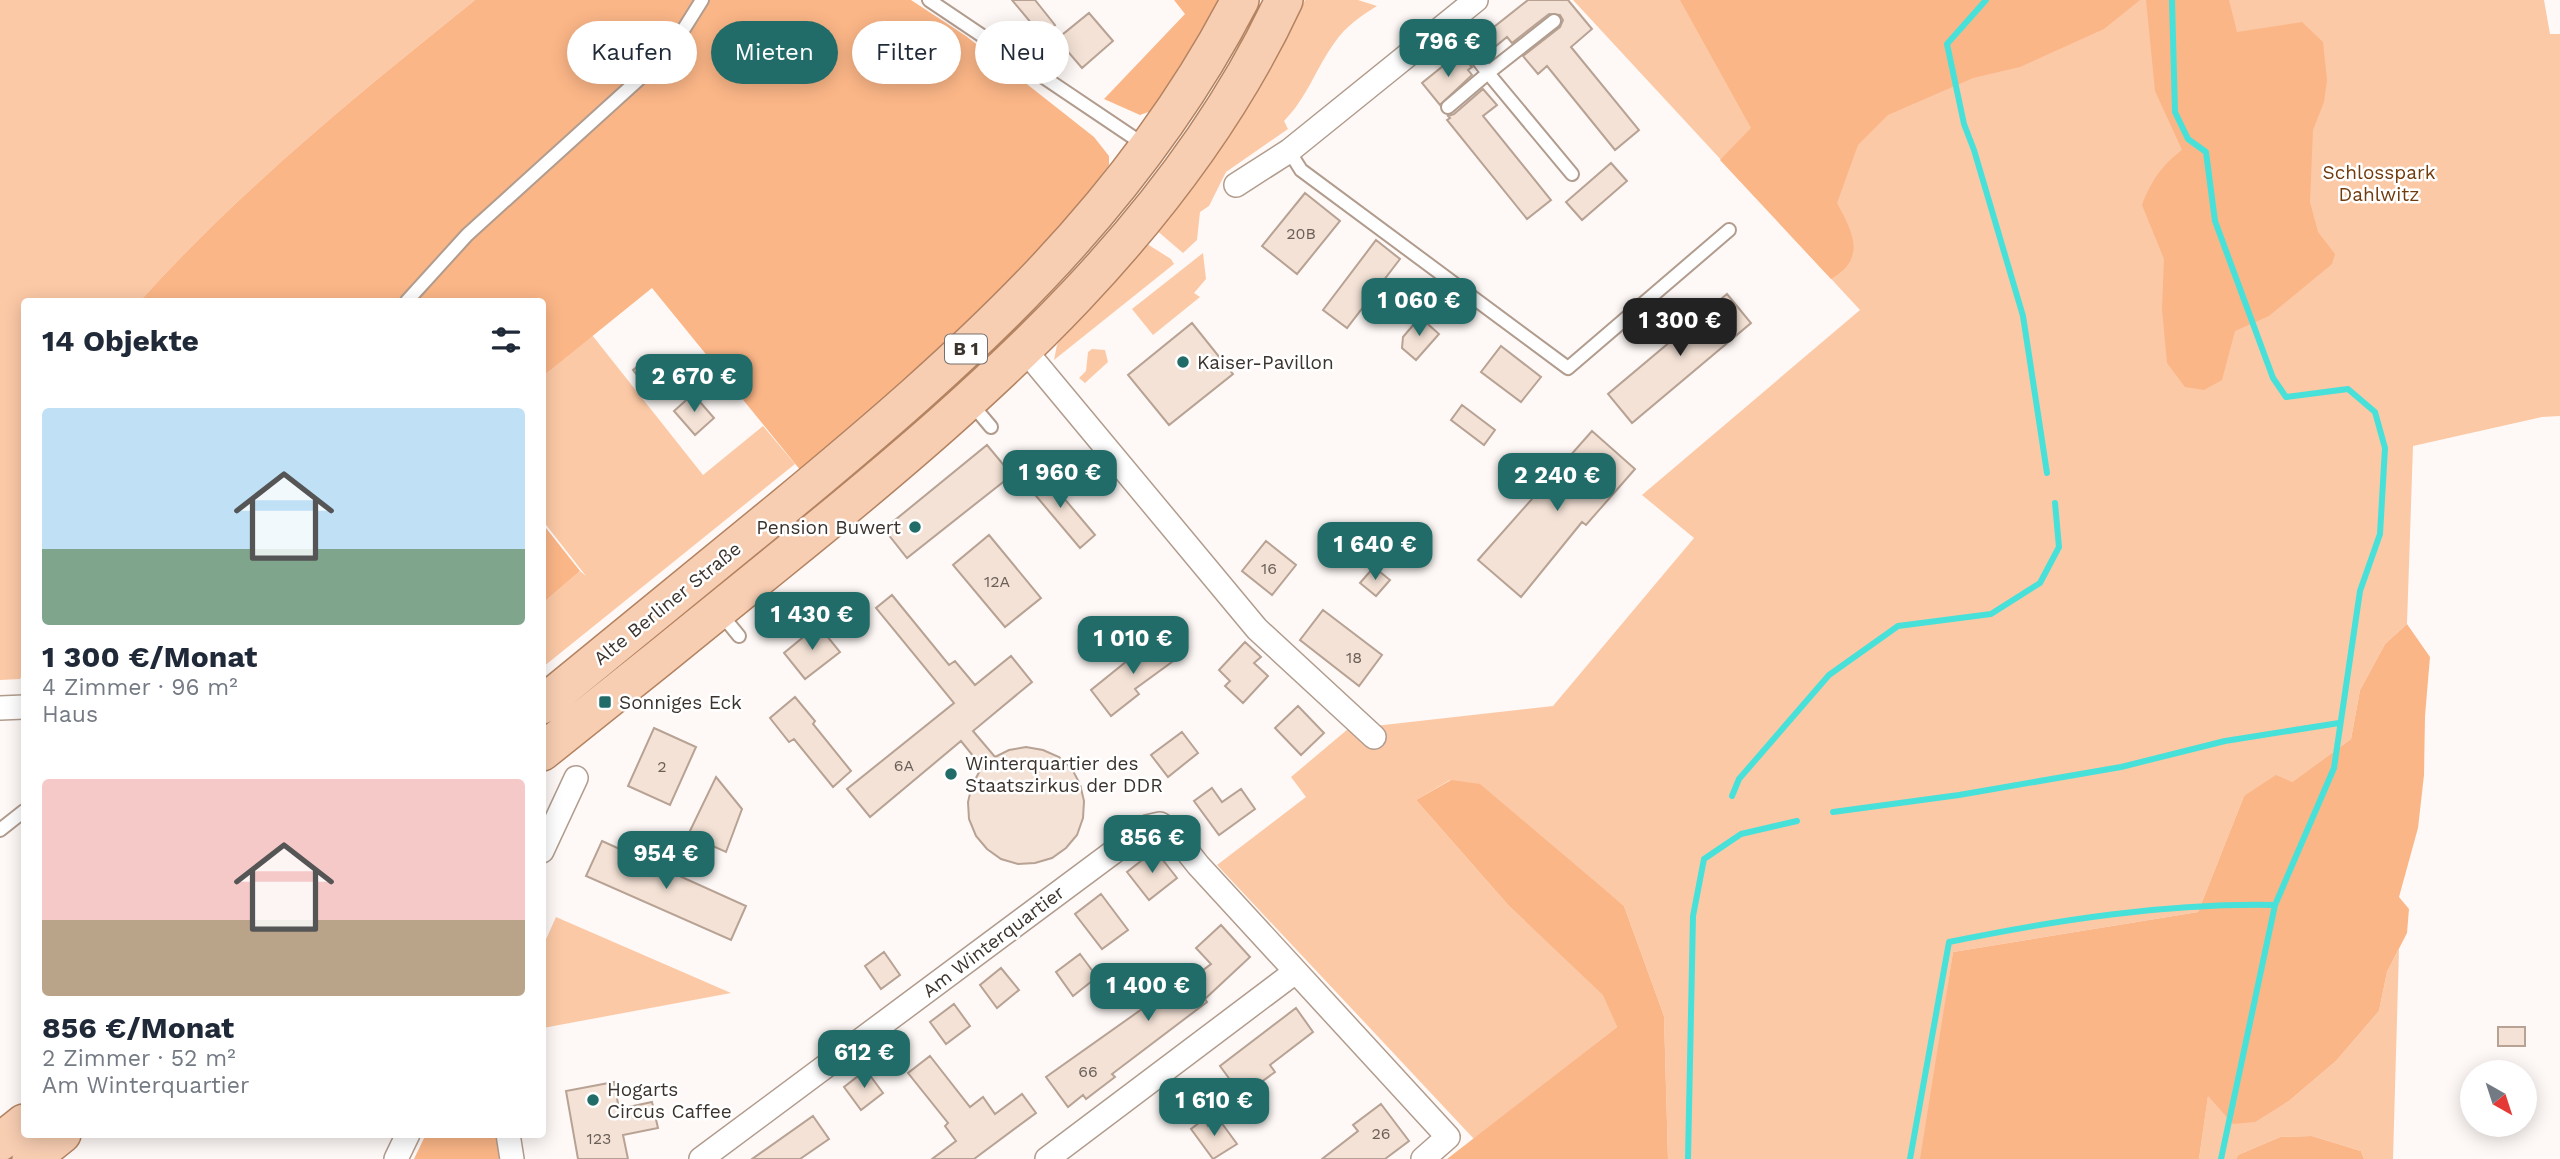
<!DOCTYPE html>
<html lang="de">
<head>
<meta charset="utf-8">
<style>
  :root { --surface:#fff; --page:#f6f6f7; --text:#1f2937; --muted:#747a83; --accent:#216c68 }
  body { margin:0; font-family:"Work Sans",sans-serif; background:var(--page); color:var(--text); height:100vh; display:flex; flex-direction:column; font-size:26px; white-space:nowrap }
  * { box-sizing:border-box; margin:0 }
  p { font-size:23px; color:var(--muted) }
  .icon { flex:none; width:38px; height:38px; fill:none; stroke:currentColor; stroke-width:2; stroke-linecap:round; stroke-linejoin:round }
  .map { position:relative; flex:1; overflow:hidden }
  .side { position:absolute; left:21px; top:298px; width:525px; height:840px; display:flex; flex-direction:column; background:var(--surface); border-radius:7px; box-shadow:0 4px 18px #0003 }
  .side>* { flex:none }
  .hud { position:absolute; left:567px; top:21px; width:665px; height:63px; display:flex; gap:14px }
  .needle { width:46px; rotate:141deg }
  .controls { position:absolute; left:2460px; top:1060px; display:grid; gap:14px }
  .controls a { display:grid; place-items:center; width:77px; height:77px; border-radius:50%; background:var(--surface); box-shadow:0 4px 18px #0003; font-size:35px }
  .price { position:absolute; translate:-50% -60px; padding:0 16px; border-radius:14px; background:var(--accent); color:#fff; font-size:23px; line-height:46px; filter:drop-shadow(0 2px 4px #0008) }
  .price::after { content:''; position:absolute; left:50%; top:42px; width:21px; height:16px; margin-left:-10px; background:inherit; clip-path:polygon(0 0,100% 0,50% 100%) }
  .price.selected { background:#222; color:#fff }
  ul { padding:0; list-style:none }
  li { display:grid; align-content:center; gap:14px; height:371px; padding:0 21px }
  li span { display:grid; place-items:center; height:217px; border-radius:7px; color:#555 }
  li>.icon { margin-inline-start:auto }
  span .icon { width:126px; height:126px; fill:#fffc; stroke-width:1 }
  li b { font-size:30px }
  h2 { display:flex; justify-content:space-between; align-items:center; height:84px; padding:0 21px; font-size:30px }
  .tag { padding:0 24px; border-radius:32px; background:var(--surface); box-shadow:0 4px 18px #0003; font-size:24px; line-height:63px }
  .tag.selected { background:var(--accent); color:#fff }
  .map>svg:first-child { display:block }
  .green { fill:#fcc9a6 }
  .forest { fill:#fbb687 }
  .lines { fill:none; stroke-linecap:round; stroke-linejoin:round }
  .stream { stroke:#47e1d9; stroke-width:6 }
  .building { fill:#f4e2d6; stroke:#b7a294; stroke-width:2 }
  .lane-casing { stroke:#b19c8e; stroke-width:16 }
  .street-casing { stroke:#b19c8e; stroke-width:26 }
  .primary-casing { stroke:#b38362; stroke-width:40 }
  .lane { stroke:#fff; stroke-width:12 }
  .street { stroke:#fff; stroke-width:23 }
  .primary { stroke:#f8ceb2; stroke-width:37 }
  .poi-dot { fill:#216c68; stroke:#fff; stroke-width:2.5 }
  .labels { text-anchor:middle; stroke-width:5; stroke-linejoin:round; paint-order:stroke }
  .number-label { font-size:16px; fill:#695f57 }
  .shield { fill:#fff; stroke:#76706c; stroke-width:2 }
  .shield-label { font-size:18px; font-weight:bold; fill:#3b332d }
  .park-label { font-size:19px; fill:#713b0d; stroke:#fff }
  .poi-label { font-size:19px; fill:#3b332d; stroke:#fff; text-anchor:start }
  .street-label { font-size:19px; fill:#3b332d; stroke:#fff }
</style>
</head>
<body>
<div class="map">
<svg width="2560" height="1159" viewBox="0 0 2560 1159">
  <rect width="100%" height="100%" fill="#fef9f6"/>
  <path class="green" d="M0,0h475c-117,94 -234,189 -335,301h-116v370l-4,8 -20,1z
    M1305,0h53l19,6c-16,10 -31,20 -42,36 -19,26 -28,56 -51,79l4,8 -62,43 -17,34 -9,6 -3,28 -14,13 -28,-24 114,-164z
    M1573,0h971l6,34h10v382l-18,1 -129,29 -6,178 -22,20 -25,46 -9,49 -59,43 -48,14 -46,116 -245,40 -31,207h-254l-4,-143 -40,-110 -72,-58 -102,-68 -34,20 93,106 95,89 13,32 -143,112 -257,-274 89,-68 -15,-20 57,-48 205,-23 141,-168 -52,-43 218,-185z
    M1144,242l27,17 3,5 -120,96 3,-15 8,-14z
    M1203,253l3,26 -12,14 6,4 -47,38 -21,-26z
    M592,335l111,140 60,-49 32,38 -252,203v-64l37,-32 6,5 -43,-55v-145z
    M1092,349l13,1 3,12 -23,21 -6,-5 7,-7 2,-19z
    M556,917l175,76 -188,35v-82z
    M2399,949l-6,210h-29l-3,-8 -49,-15 -32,1 -42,18 -2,4h-37l9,-64 65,15 16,-9 47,-40 43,-50 8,-39z"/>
  <path class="forest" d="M475,0h436l55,36 128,101 15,19v9l-55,72 -99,103 -154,131 -149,-183 -109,88 -1,-75h-402c101,-112 218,-207 335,-301z
    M1174,0h50l-70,110 -14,5 -36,-16 81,-85z
    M1680,0h460l-36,29 -84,38 -47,11 -85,37 -30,30 -21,58c16,30 30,55 -6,76l-111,-119 31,-32z
    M2146,0h83l8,32 65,-10 21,20 4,38 -3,22 -11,28 -3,72 8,30 17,22 -3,10 -63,52 -34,15 -13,49 -18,10 -19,-3 -18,-24 -5,-54 2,-50 -22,-54c9,-24 20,-40 40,-55l-27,-59z
    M542,523l38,48 -37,32h-1z
    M2407,624l23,33 -5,59 -1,59 -6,53 -19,69 10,12 -2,24 -20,39 -8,39 -43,50 -47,40 -34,21 -22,2 -25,-28 -9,63h-279l33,-207 245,-40 46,-116 32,-21 16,7 59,-43 9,-49 25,-46z
    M1451,780l29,4 144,122 40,110 4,143h-221l170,-132 -14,-32 -94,-89 -93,-106z
    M426,1134h70l4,25h-86z
    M2312,1136l49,15 3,8h-128l2,-4 42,-18z"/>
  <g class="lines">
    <path class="stream" d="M1986,0l-39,44 17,80 10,26 49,166 24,157
      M2172,0l3,112 13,27 18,13 9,69 58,157 13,19 62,-8 27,23 10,36 -5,86 -20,57 -26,177 -59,137 -54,254
      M1732,796l7,-17 90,-104 69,-49 93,-12 49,-31 19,-36 -4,-44
      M1833,812l126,-17 162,-28 104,-26 114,-18
      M1688,1159l5,-243 11,-57 37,-25 56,-13
      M1910,1159l39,-217c107,-22 217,-39 326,-37"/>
  </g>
  <path class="building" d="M1012,0h23l20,25 -13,11z
    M1528,0h40l24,29 -21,18 68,83 -24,20 -68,-84 -9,8 -15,-18 37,-29 3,-7 -3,-5 -11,-1 -37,29 -5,-6 -22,18 -10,-13z
    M1089,13l24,28 -31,27 -25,-29z
    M1459,53l13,14 -4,3 4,5 -32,30 -18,-22z
    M1483,89l14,16 -14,11 68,84 -24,19 -80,-99 3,-2 -2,-2 6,-2z
    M1611,163l16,18 -45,39 -16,-18z
    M1305,193l35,28 -43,53 -35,-28z
    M1376,240l24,19 -53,69 -24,-18z
    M1727,294l24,29 -119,100 -24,-29z
    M1420,317l19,17 -23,26 -14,-12 1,-11z
    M1192,323l41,51 -64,51 -41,-50z
    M1501,346l40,31 -20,25 -40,-30z
    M647,359l15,20 -14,10 -15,-19z
    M693,394l21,24 -19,17 -21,-24z
    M1462,405l33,25 -11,15 -33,-25z
    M1592,431l43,38 -49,56 -4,-3 -61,75 -43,-37z
    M987,445l25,30 -105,83 -23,-29z
    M1041,471l54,64 -15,13 -54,-64z
    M989,535l52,63 -36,29 -52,-62z
    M1266,541l30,24 -24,30 -30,-24z
    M1374,567l16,13 -14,16 -16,-13z
    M892,595l57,70 6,-4 20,24 36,-29 21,26 -59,49 22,26 14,-7 17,-3 17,3 16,7 13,12 8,15 4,17 -1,17 -6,17 -11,13 -14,10 -17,5 -17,1 -17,-5 -14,-10 -11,-13 -7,-17 -1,-17 4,-17 10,-18 -21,-26 -91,76 -23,-28 107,-86 -78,-95z
    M1323,610l59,45 -23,31 -59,-46z
    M818,625l22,27 -35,27 -21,-26z
    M1158,636l18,23 -41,30 4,5 -28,22 -20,-26z
    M1245,642l16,15 -7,6 14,13 -25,27 -18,-17 5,-5 -11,-11z
    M795,697l20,24 -2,3 38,47 -18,16 -39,-48 -5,3 -19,-24z
    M1298,706l26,27 -23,22 -26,-27z
    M654,728l42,19 -26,58 -42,-19z
    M1182,732l16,21 -30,24 -17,-22z
    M716,777l26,32 -16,43 -38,-17z
    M1212,788l10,14 19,-13 14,20 -36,26 -25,-34z
    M602,841l144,65 -15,34 -145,-64z
    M1155,850l22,28 -28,22 -22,-28z
    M1101,894l27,36 -26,19 -27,-35z
    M1221,925l29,32 -45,42 2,3 -95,72 3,3 -29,22 -3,-4 -15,12 -22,-30 96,-68 3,5 66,-50 -15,-16z
    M884,952l16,23 -19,14 -16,-23z
    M1080,954l17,23 -24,19 -17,-24z
    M1001,968l18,22 -22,18 -17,-23z
    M954,1004l16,22 -24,18 -16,-22z
    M1296,1008l17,24 -43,33 5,7 -33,24 -22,-30z
    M2498,1027h27v19h-27z
    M930,1056l40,51 13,-10 12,17 27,-20 14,19 -62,46h-42l24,-18 -11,-15 3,-3 -40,-50z
    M866,1070l17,23 -22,17 -17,-23z
    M614,1082l5,27 33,-7 6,26 -35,7 5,24h-50l-12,-68z
    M1381,1104l28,37 -24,18h-63l36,-28 -5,-6z
    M813,1116l16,23 -29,20h-48z
    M1218,1118l19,26 -24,15 -22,-30 13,-10 4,7z"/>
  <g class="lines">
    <defs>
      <path id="lane" d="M929,0l217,146
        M1554,21l-66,52 84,101
        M1448,107l40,-34 -39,-51
        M1289,151l12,19 267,198 161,-138
        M407,301l60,-66 203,-184 32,-51
        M970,402l21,25
        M721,614l18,22
        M0,830l24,-19"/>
      <path id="street" d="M1236,185l53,-34 187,-151
        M1024,349l233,280 117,108
        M0,708l24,-1
        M542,851l34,-73
        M508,1134l4,25
        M396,1159l12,-25
        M701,1159l446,-332 13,-3 11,7 27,34 250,272 -25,22
        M1047,1159l248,-187"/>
      <path id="primary" d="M542,705c81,-66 161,-132 242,-198 180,-149 347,-296 456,-507
        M542,752c88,-70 176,-141 263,-212 186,-152 376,-318 479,-540
        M0,1142l24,-19
        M31,1159l31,-25"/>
    </defs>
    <use href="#lane" class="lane-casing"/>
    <use href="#street" class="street-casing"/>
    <use href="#primary" class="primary-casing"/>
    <use href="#lane" class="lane"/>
    <use href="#street" class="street"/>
    <use href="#primary" class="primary"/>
  </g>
  <g class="poi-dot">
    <circle cx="1183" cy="362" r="7"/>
    <circle cx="915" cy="527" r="7"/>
    <rect x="598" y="695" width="14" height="14" rx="3.5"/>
    <circle cx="951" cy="774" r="7"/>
    <circle cx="593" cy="1100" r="7"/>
  </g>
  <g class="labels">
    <g class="number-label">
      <text x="1301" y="239">20B</text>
      <text x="1269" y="574">16</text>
      <text x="997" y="587">12A</text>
      <text x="1354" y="663">18</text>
      <text x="904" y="771">6A</text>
      <text x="662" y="772">2</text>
      <text x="1088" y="1077">66</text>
      <text x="1381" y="1139">26</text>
      <text x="599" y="1144">123</text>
    </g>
    <rect class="shield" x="945" y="334.5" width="42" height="29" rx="5"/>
    <g class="shield-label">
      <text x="966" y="355">B 1</text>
    </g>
    <g class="park-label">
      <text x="2379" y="179">Schlosspark<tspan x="2379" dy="22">Dahlwitz</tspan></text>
    </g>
    <g class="poi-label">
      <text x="1197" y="369">Kaiser-Pavillon</text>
      <text x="901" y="534" text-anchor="end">Pension Buwert</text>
      <text x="619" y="709">Sonniges Eck</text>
      <text x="965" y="770">Winterquartier des<tspan x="965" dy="22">Staatszirkus der DDR</tspan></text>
      <text x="607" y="1096">Hogarts<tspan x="607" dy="22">Circus Caffee</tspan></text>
    </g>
    <g class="street-label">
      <text transform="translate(667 603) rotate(-39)" y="7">Alte Berliner Straße</text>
      <text transform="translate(993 941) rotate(-37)" y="7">Am Winterquartier</text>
    </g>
  </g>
</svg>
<div class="controls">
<a><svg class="needle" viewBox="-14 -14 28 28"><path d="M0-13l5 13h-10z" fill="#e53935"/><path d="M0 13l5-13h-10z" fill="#747a83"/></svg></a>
</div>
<b class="price" style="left:1448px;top:79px">796 €</b>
<b class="price" style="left:1419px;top:338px">1 060 €</b>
<b class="price selected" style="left:1680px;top:358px">1 300 €</b>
<b class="price" style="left:694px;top:414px">2 670 €</b>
<b class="price" style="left:1060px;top:510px">1 960 €</b>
<b class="price" style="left:1557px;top:513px">2 240 €</b>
<b class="price" style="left:1375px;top:582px">1 640 €</b>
<b class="price" style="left:812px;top:652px">1 430 €</b>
<b class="price" style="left:1133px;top:676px">1 010 €</b>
<b class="price" style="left:1152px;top:875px">856 €</b>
<b class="price" style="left:666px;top:891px">954 €</b>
<b class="price" style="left:1148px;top:1023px">1 400 €</b>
<b class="price" style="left:864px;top:1090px">612 €</b>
<b class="price" style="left:1214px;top:1138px">1 610 €</b>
<div class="hud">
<a class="tag">Kaufen</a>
<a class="tag selected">Mieten</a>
<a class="tag">Filter</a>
<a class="tag">Neu</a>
</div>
<section class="side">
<h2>14 Objekte<svg class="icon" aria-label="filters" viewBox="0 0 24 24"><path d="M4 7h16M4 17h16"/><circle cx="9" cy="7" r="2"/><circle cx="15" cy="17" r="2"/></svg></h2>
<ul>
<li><span style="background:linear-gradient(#bfe0f5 65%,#7fa58c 0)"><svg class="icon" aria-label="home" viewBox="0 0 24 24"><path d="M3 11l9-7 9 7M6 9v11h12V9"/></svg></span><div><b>1 300 €/Monat</b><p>4 Zimmer · 96 m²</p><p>Haus</p></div></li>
<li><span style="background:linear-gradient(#f6c9c9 65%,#b9a48a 0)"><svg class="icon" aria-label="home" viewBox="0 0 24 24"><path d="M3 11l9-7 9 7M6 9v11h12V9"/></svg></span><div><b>856 €/Monat</b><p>2 Zimmer · 52 m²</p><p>Am Winterquartier</p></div></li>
</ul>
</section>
</div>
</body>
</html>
